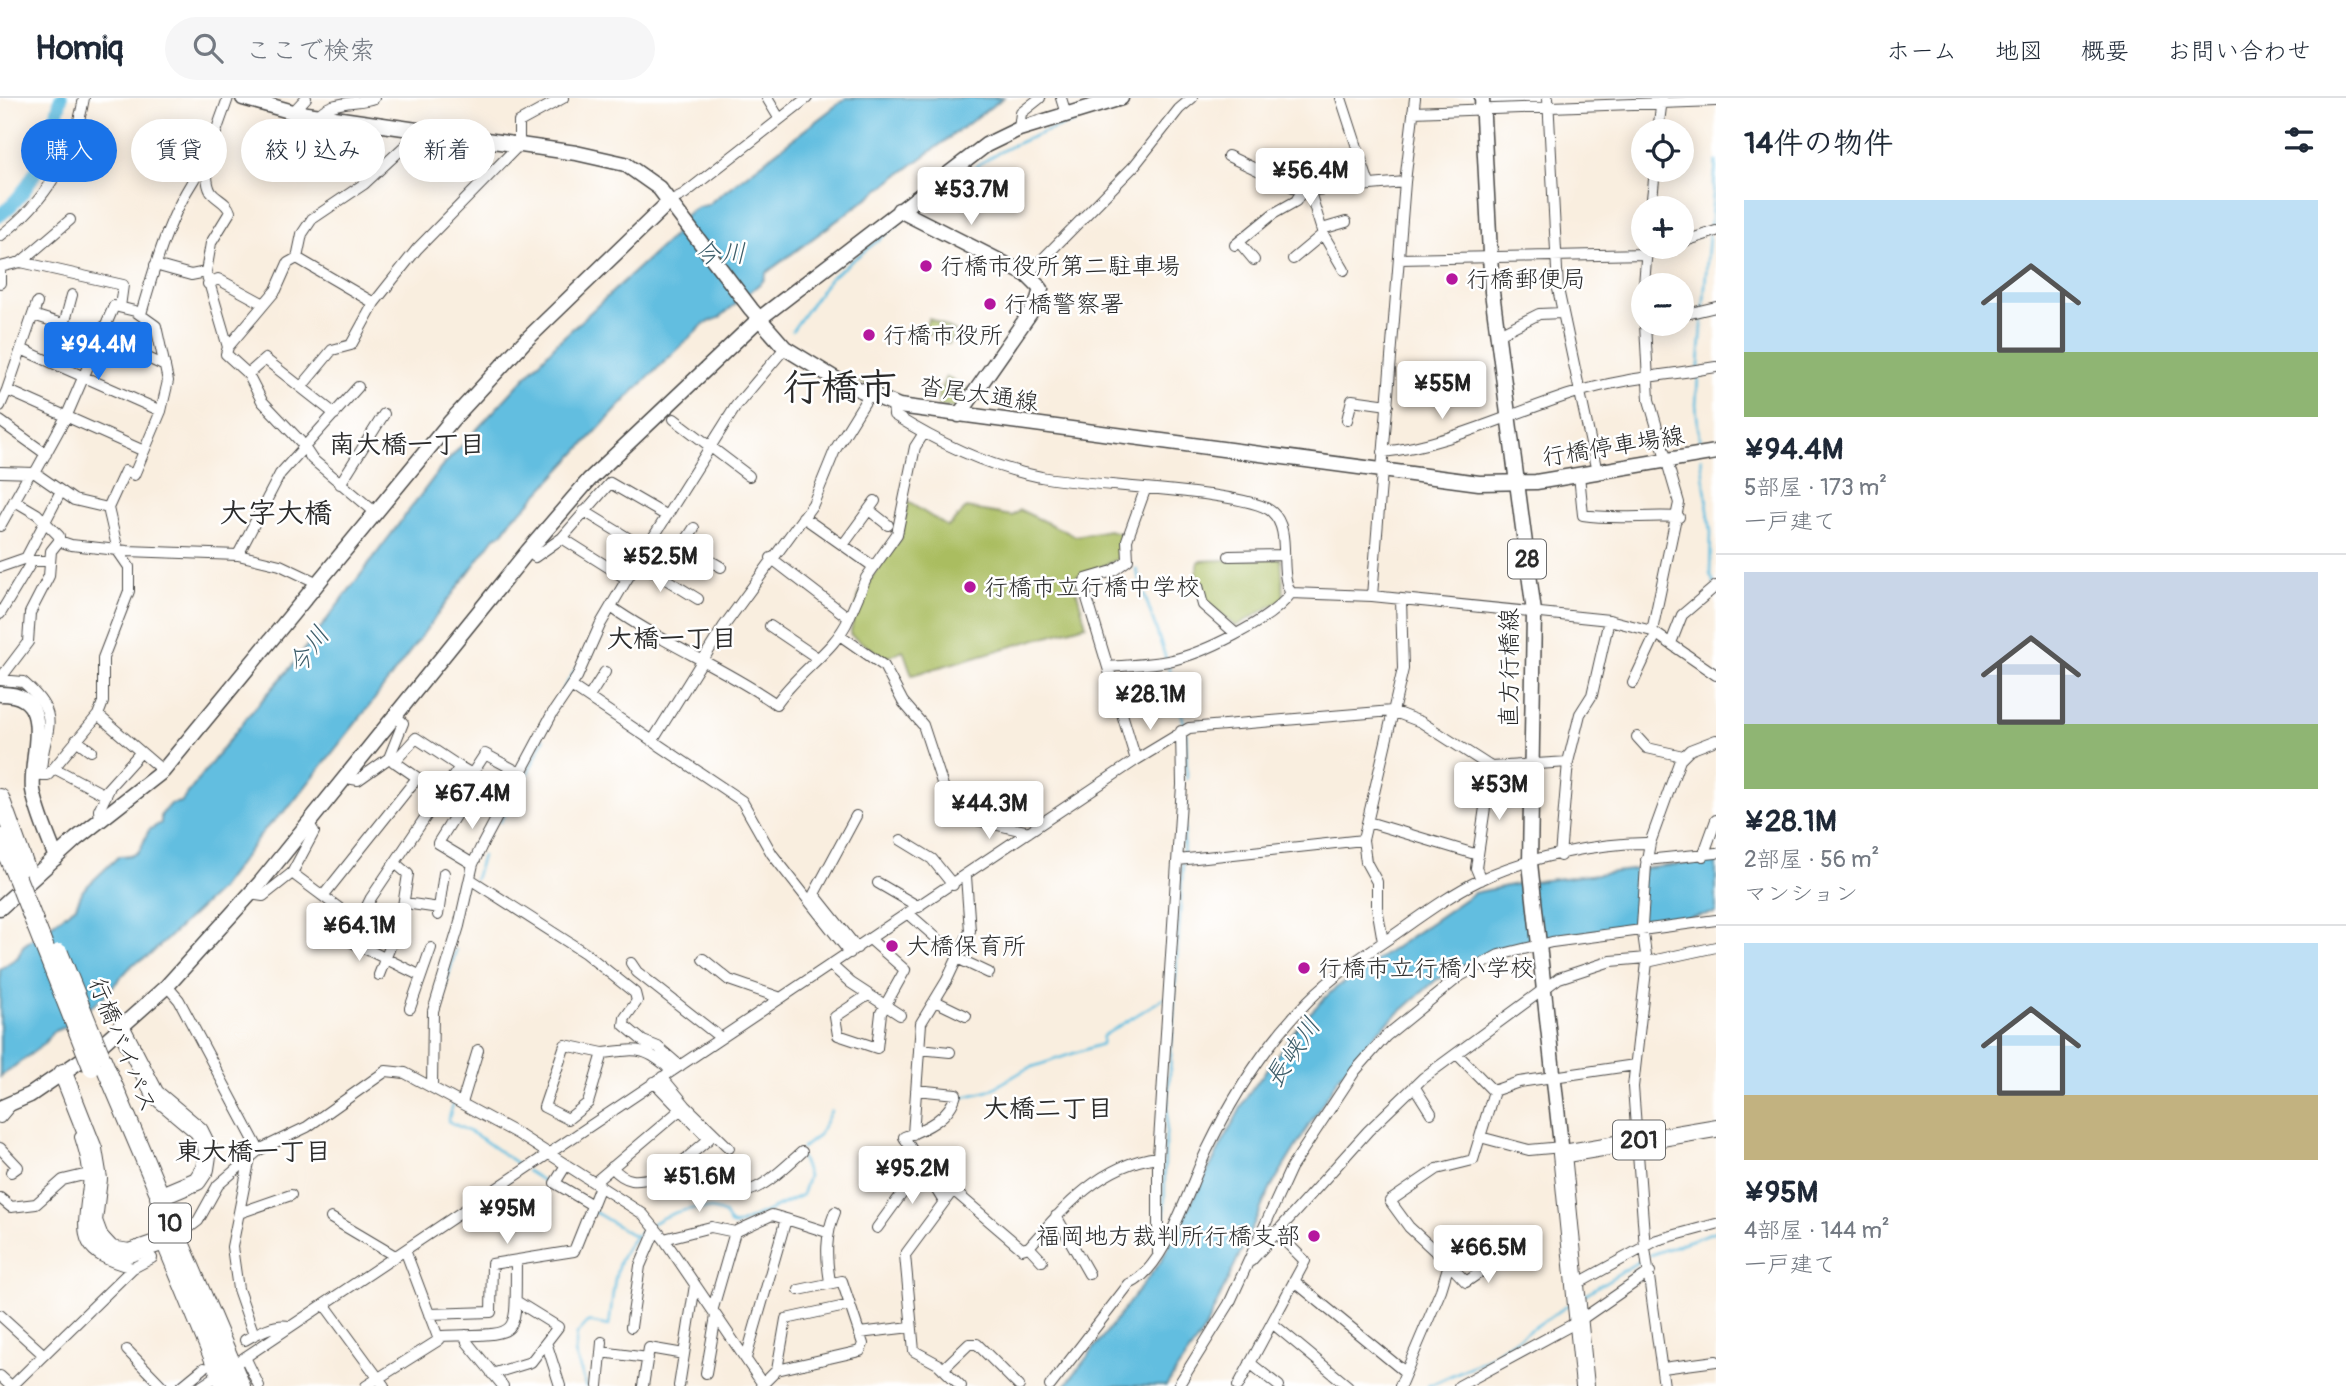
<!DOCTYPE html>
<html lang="ja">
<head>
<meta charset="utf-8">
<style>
  :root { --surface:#fff; --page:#f6f6f7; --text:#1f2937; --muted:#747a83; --line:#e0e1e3; --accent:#1a73e8 }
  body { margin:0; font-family:Pangolin,"Klee One",sans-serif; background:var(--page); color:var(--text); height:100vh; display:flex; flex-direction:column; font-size:26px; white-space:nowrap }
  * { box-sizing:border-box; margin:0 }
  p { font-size:23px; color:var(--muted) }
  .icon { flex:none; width:38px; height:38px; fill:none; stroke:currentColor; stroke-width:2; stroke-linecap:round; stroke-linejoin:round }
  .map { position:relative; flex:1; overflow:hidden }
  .sheet { display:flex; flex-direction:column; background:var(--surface); width:630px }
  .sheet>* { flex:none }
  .top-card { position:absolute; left:21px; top:21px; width:665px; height:63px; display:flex; gap:14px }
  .tools { position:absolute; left:1631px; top:21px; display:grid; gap:14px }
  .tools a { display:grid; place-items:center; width:63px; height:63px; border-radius:50%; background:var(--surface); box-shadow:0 4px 18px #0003; font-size:35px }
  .price { position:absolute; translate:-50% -60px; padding:0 16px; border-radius:7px; background:#fff; color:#222; font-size:23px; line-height:46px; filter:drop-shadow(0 2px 4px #0008) }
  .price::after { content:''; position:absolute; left:50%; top:42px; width:21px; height:16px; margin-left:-10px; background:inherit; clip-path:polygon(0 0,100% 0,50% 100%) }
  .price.selected { background:var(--accent); color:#fff }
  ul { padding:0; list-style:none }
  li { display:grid; align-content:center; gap:14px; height:371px; padding:0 28px }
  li+li { border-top:2px solid var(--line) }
  li span { display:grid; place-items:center; height:217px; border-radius:0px; color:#555 }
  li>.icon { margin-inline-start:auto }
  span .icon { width:126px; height:126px; fill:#fffc; stroke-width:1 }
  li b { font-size:30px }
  h2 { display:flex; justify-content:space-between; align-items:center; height:84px; padding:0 28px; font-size:30px }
  .pill { padding:0 24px; border-radius:32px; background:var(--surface); box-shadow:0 4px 18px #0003; font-size:24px; line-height:63px }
  .pill.selected { background:var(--accent); color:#fff }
  header { display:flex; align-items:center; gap:42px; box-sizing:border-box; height:98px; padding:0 35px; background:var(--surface); border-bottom:2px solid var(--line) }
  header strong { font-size:33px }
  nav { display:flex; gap:38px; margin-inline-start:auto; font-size:24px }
  .search { width:490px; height:63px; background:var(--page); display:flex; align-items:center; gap:18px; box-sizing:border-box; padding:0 24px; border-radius:38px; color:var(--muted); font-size:26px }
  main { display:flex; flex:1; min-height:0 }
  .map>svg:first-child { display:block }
  .green { fill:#aabd61; stroke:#6a7446; stroke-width:2 }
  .water { fill:#62bee0; stroke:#467486; stroke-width:2 }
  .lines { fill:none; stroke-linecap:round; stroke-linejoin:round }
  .stream { stroke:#62bee0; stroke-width:2.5 }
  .river { stroke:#62bee0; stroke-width:14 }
  .street-casing { stroke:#4a4846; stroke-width:12 }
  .secondary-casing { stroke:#4a4846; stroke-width:17 }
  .primary-casing { stroke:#4a4846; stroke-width:17 }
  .highway-casing { stroke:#4a4846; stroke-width:20 }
  .street { stroke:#fff; stroke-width:10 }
  .secondary { stroke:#fff; stroke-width:14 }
  .primary { stroke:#fff; stroke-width:14 }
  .highway { stroke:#fff; stroke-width:18 }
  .highway-bridge-casing { stroke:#4a4846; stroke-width:20; stroke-linecap:butt }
  .highway-bridge { stroke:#fff; stroke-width:18 }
  .poi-dot { fill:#b5179e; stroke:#fff; stroke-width:2.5 }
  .labels { text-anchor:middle; stroke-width:5; stroke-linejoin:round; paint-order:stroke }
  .shield { fill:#fff; stroke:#6b6b6b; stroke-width:2 }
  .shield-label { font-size:23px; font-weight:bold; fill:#2b2b2b }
  .poi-label { font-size:24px; fill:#2b2b2b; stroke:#fff; text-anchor:start }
  .street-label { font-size:24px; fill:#2b2b2b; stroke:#fff }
  .water-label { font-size:26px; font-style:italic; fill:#3e5e6a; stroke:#fff }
  .neighbourhood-label { font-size:26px; font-weight:bold; fill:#2b2b2b; stroke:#fff }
  .quarter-label { font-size:28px; font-weight:bold; fill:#2b2b2b; stroke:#fff }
  .town-label { font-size:38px; font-weight:bold; fill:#2b2b2b; stroke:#fff }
</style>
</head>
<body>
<header>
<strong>Homiq</strong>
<div class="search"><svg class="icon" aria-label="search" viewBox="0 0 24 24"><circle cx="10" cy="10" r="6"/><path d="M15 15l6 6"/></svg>ここで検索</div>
<nav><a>ホーム</a><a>地図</a><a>概要</a><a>お問い合わせ</a></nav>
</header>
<main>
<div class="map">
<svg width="1716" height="1288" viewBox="0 0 1716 1288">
  <rect width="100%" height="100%" fill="#fff"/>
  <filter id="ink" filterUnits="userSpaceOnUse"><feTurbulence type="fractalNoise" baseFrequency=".0143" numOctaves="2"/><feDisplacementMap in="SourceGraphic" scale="14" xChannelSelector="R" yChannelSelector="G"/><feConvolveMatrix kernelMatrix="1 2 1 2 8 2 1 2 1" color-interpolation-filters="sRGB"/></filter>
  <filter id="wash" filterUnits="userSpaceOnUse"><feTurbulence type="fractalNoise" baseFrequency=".00686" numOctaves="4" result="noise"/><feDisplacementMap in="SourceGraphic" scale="28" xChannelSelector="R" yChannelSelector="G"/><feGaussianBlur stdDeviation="1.57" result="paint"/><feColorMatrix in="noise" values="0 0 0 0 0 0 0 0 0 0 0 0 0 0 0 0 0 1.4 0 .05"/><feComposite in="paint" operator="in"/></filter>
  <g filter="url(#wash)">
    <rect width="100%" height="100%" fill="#f9eedf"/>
    <path class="green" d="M929,220l27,14 -7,12 -26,-14z
      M946,279l23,13 -10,19 -21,-3v-11z
      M867,280l37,20 -1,1 -44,-17z
      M908,404l40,25 18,-19 46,8 8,-6 55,26 34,-6 14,4 -4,25 -46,19 13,47 -174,50 -9,-25 -17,8 -36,-23 9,-40 42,-57z
      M1274,460l7,1 3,40 -48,27 -32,-26v-14l-8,-13 3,-12z"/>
    <path class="water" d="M846,0h157l-237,175 -3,8 -44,37 -15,6 -72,69 -110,118c-13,5 -14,22 -27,26l-124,167 -81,102 -25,23 -45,60 -71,67 -16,8 -30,33 -38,30 -13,5 -8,12 -44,33v-108l18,-12 5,-11 53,-40 7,-16 36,-34c25,0 20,-7 30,-26l12,-7v-8l10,-11 10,-2 67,-86 43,-49 150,-199 116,-125 117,-108c5,-16 16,-28 33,-30z
      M1716,762v53l-188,28 -37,10 -55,29 -61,54 -37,44 -68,111 -66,142 -38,55h-101l96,-125 85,-163 54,-75 33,-33 141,-97 47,-10z"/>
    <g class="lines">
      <path class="stream" d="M927,104c54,-42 82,-60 148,-80
        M1710,131l6,-67
        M792,233l38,-53 69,-54
        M1700,350l-4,-44 13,-169
        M1701,360l10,74 -1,42 4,9
        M1136,471l30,90
        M1168,567l17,61
        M547,617l30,-48
        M1186,635l1,46
        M500,724l19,-30 25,-53
        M1183,758l3,-53
        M475,781l7,-23
        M441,903l15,-51
        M957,1005l7,-6 25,-6 37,-22 76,-25 1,-8 61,-38
        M453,1006l-5,17 28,14 46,32
        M915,1040l22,-12
        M802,1050l17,-13 12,-24
        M527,1073l24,15
        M593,1113l41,25
        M653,1125c21,-13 49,-20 71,-10l6,11 5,2 67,-31 6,-19 -7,-19
        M1164,1142l1,-88 18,-290
        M1650,1157l66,-24
        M1584,1197l60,-37
        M586,1288l-11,-33 2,-19 11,-12 21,4c6,-41 2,-74 39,-100
        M1428,1288l55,-25 87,-57"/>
      <path class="river" d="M0,117c36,-27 51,-75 61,-117"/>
    </g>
  </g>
  <g filter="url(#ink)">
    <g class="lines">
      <defs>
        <path id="street" d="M228,0c-7,22 -30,72 -17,94 6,8 16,10 19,20l-19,31 -5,29 22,75 -2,7 22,20 14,27 38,40 12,18 64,54
          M767,0l12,20
          M1061,0l5,16
          M1341,0l28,86
          M1548,0l10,191 39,183
          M293,14l13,-14
          M1413,14l303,-11
          M318,18c11,-16 40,-12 56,-18
          M1019,31l2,-16 19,-15
          M1658,33l4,-32
          M1228,58l74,35 103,-9
          M670,103l14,-7 123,-96
          M1651,110l4,-38
          M1322,131l24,-7
          M1323,136l21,36
          M0,138c46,-34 74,-82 84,-138
          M1239,144l15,18
          M1682,144l34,-11
          M1235,147l38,-31 23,-13 6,-10
          M297,160l77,45 -23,42 -19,5 -30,36
          M297,160l5,-24 10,-15 52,-35 57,-53
          M1293,161l30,-25 -13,-42
          M1399,161l247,-5 24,-7
          M21,164l49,-42
          M155,167l36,10 15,-3
          M0,169l21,-5 102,23 -3,22
          M0,172v13
          M1027,177l107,-109 45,-57 13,-11
          M208,186l10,-5 46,25
          M1644,187l3,-38
          M37,205l-30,87 137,61
          M374,205l43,-54 102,-104v-23l44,-24
          M141,216c16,-56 31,-109 67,-155
          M33,217l68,21 64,30
          M1682,217l34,-8
          M1645,226l4,76 30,103 -27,128
          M64,227l8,-30
          M1497,237l42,-21 23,-1
          M228,249l48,-57 12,-27 9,-5
          M21,251l140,62
          M248,276l17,-15 70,55
          M893,306l1,11c45,28 94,52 147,62 42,9 208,13 231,35 21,19 5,59 19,81
          M0,308l7,-16
          M674,321l75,57
          M1347,322l5,-20 36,5
          M0,323l46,33
          M1383,354c66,-7 132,-41 195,-60 45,-14 92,-17 138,-25
          M0,374l35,1 39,27 34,8
          M1579,377l4,40c32,5 63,0 96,2
          M340,386l44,-70
          M15,403l22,13 22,22v5l12,4 56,6 111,4 42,10 38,18
          M869,412l19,15
          M584,413l62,38
          M803,419l71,50
          M0,428l30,-53
          M562,440l65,41
          M650,445l24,16 20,-31
          M683,447l38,22
          M843,447l32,-44
          M528,453l7,6 27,-19 48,-55 57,33
          M238,457l42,-81 78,-87
          M1229,458l55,-1
          M638,464l60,37
          M0,469l26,-9 35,-67
          M1198,488l5,19 32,28
          M1291,495l81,3 237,24 43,11 64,44
          M1372,498l33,-414 10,-84
          M611,509c52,37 112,60 165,97 21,-32 59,-53 73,-86l-78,-60
          M0,516l32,-53h16
          M849,520l17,-40 31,-44 18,-87 9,-14
          M770,528l46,31
          M841,538l43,30 19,36 20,23 23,70 30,25 53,12
          M1671,545l11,-28 34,-29
          M1108,569c19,-2 40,-2 60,-6 34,-7 103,-40 123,-68
          M0,581l28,-37 2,-29 19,-37 2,-25 8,-10
          M0,582l23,2c44,38 18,48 18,93h7l50,-60 5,-13v-44l26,-67v-24l-11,-16 -10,-43 17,-37 9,4 27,-64 7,-30 -12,-55 -21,-15 -21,-5 -47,109 -32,58
          M1633,585l23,-49
          M571,588l171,115 30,53 78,99
          M589,599l16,-25
          M98,617l65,56
          M396,618l7,7 -14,35 52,36 -70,104 -21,43 71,35
          M1637,639l10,11 36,8
          M76,642l15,11
          M653,642l71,-114 89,-122 22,-54 34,-55
          M1136,662l-53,-175 3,-6 27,-8 15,-11 -1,-20 18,-50
          M394,664l22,-24 44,29 -19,27
          M1568,664l12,-48 12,-19 17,-75
          M460,669l12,7 13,-20 37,20
          M54,670l49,26 38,-42
          M347,680l11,2 31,-22
          M856,718l-42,78 43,54
          M100,723l-1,-11 10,-21
          M1368,724l110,33
          M901,742l31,19 21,26
          M1703,758l13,-36
          M1178,762l185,-20
          M1646,762l70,-7
          M473,766l-35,-21 32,-51 30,19
          M292,775l67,50
          M470,781l115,74 50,40 2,8 -12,17 -1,7 19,16 15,6 22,19
          M1481,782l-5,-12 15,-101
          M878,785l41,24
          M250,796l13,2 29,-23 22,-41 -5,-8
          M323,798l94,-118
          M405,805l34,5
          M909,816l32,28
          M438,817l6,-42
          M1383,844l-6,-35v-25l-11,-20 -3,-22 40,-171 -2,-70
          M957,860l32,15
          M703,861l26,21 52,18
          M1647,864l69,-15
          M631,865l6,9 84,66
          M831,867l20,18 49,32
          M379,877l22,-56 7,-45 -13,-11
          M167,888l12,14 80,150
          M868,897l-33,22 3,18 39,13 4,-35 24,-43 -35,-31
          M935,903l31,15
          M410,910l21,-60
          M919,951l31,3
          M603,955l-38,-8 -21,62 24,12 20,-16 15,-50c35,-4 42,-7 69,18
          M1457,956l36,37 26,-9 116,-17
          M662,979l24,29 43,42
          M654,984l55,57 -34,29 3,7
          M1414,988l17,27
          M432,989l1,-76 26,-85 14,-62 8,-17 71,-133 25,-37 23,-52 27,-46 109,-173 49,-58
          M916,992l40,4c-6,24 -31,35 -52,43l40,65
          M462,1005l16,-53
          M0,1020l11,-13
          M913,1036l8,-111 26,-43 23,-49 -4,-55
          M80,1039c5,16 10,33 8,49 -6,50 -13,67 45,82
          M1480,1039l49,13 33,-3
          M0,1050l18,19 -7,5
          M250,1059l-18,90 6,42 16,46
          M566,1067l-11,18 37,22
          M612,1069c21,25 37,7 65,8 23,1 44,22 67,17 21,-4 42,-26 58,-40
          M595,1084l85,-72
          M0,1100l11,9 25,-3 27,-24 25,-6
          M239,1115l52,-18
          M1056,1118l33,58
          M331,1120l64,38
          M786,1121l41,13
          M190,1129l8,-6 20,-36 41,-35 48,-23 79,-56 19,2 113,61 125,80 21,25 100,147
          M877,1130l45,-62
          M664,1141l47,-12 24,5
          M1029,1149l13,14
          M1158,1155v-96l24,-372 -1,-54
          M1251,1163l117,-130 55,-53 136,-100 52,-17 36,-3
          M1449,1166l17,18 32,-22 -9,-15
          M1294,1183l111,91
          M830,1184c-4,-25 -5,-46 5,-70
          M1575,1187l82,-45 59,-16
          M324,1206l60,82
          M713,1210l22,-76 37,-17 14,4 -40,139
          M429,1216l62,-2 1,-48 82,-13 26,-65
          M0,1217l44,40
          M1272,1225l76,63
          M631,1229l9,-61 16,-37
          M859,1235l52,-6
          M466,1237l1,7 36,44
          M245,1242c12,-7 30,-17 44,-14
          M439,1242l3,-4c81,-3 73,6 74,-75
          M547,1247l13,41
          M127,1252l35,36
          M601,1254l47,6
          M245,1259l14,29
          M1250,1265l29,23
          M1663,1270l53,-7
          M943,1271l26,-25h8l42,42
          M777,1272l83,-19 3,-7 -21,-63 -43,9
          M706,1275l10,-57
          M492,1276l39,-12 27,-35 -42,-26
          M0,1278l11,10
          M12,1288l121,-118 19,-10
          M182,1288l22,-18
          M202,1288l934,-626 53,-32 203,-17 29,11 70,45 77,-5 -8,94
          M366,1288l73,-46 -34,-90
          M598,1288l4,-44
          M643,1288l6,-38 35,6
          M679,1288l16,-101
          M761,1288l16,-16 9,-51 64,-14
          M961,1288l-23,-22 -24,-13 -9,-96 48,-65 69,59 7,-2c36,-41 73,-83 129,-90
          M1050,1288l79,-102c36,-14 61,-100 78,-134 25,-52 60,-107 101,-149 25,-25 53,-44 83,-64 29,-20 58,-42 89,-57 44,-22 121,-38 170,-37
          M1178,1288l51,-82 62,-136 64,-97 31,-35 74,-60 39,-21 53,-13 164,-22
          M1238,1288l67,-125 -29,-29
          M1400,1288l41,-96 8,-26 -40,-37 -19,-26 47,-32 36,-9 21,-69
          M1459,1288l120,-65 71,-49
          M1664,1288l-19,-138 -12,-161 14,-125 -5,-36 4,-61 4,-22 30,-83 10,-10 26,-10"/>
        <path id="secondary" d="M243,0l50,14 283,41 49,11 34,24 92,121 34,39 54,33 60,25 580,77 57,-1 180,-30
          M899,112l128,65 14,14 -4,14 -78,112
          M0,596c58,-1 29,62 33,96 4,23 15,46 23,68
          M0,810l76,-69 87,-68 288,-350 72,-78 147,-142
          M0,1010l30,-13 63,-43 74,-66 93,-103 268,-332 61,-71 170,-161 227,-174 33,-16 102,-31"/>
        <path id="primary" d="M1482,0l10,194 42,320 -4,251 32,291"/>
        <path id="highway" d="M0,700l27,74
          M0,740l17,40
          M121,930l34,66 44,37 9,18 -3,20 -8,12 -38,16
          M102,961l139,327
          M63,975l30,76 5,30 -5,42 6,16 12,13 18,3 35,-12
          M162,1136l63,152
          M1585,1288l-23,-232 154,-26"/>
      </defs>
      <use href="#street" class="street-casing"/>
      <use href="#secondary" class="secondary-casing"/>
      <use href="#primary" class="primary-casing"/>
      <use href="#highway" class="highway-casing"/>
      <use href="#street" class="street"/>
      <use href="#secondary" class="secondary"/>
      <use href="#primary" class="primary"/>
      <use href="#highway" class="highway"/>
      <defs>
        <path id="highway-bridge" d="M17,780l75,189
          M59,855l41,101"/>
      </defs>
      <use href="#highway-bridge" class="highway-bridge-casing"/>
      <use href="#highway-bridge" class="highway-bridge"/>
    </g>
  </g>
  <g class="poi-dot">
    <circle cx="926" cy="168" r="7"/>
    <circle cx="1452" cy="181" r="7"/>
    <circle cx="990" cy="206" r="7"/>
    <circle cx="869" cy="237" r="7"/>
    <circle cx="970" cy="489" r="7"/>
    <circle cx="892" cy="848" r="7"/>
    <circle cx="1304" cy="870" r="7"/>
    <circle cx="1314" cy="1138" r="7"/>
  </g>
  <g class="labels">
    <g class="shield">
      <rect x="1508" y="441.5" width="38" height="39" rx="5"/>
      <rect x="1613" y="1022.5" width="52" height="39" rx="5"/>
      <rect x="149" y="1105.5" width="42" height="39" rx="5"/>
    </g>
    <g class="shield-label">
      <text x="1527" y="469">28</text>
      <text x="1639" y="1050">201</text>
      <text x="170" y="1133">10</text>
    </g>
    <g class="poi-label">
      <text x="940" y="176">行橋市役所第二駐車場</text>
      <text x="1466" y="189">行橋郵便局</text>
      <text x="1004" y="214">行橋警察署</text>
      <text x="883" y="245">行橋市役所</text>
      <text x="984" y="497">行橋市立行橋中学校</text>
      <text x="906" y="856">大橋保育所</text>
      <text x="1318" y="878">行橋市立行橋小学校</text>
      <text x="1300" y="1146" text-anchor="end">福岡地方裁判所行橋支部</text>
    </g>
    <g class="street-label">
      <text transform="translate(979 296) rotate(8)" y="8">沓尾大通線</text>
      <text transform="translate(1613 348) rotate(-9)" y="8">行橋停車場線</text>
      <text transform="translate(1509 570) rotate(-90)" y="8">直方行橋線</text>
      <text transform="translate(123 947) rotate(68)" y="8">行橋バイパス</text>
    </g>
    <g class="water-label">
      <text x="720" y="164">今川</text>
      <text transform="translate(308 552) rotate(-54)" y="9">今川</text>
      <text transform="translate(1292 954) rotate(-56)" y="9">長峡川</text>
    </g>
    <g class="neighbourhood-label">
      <text x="407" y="355">南大橋一丁目</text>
      <text x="672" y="549">大橋一丁目</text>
      <text x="1048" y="1019">大橋二丁目</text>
      <text x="253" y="1062">東大橋一丁目</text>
    </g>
    <g class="quarter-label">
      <text x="276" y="424">大字大橋</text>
    </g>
    <g class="town-label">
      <text x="840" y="302">行橋市</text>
    </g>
  </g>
</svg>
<div class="tools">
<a><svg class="icon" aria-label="locate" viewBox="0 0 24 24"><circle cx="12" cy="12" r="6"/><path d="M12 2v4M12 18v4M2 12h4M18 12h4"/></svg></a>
<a>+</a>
<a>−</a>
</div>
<b class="price" style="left:1310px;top:110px">¥56.4M</b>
<b class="price" style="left:971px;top:129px">¥53.7M</b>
<b class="price selected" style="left:98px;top:284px">¥94.4M</b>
<b class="price" style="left:1442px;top:323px">¥55M</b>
<b class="price" style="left:660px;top:496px">¥52.5M</b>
<b class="price" style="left:1150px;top:634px">¥28.1M</b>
<b class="price" style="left:1499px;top:724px">¥53M</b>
<b class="price" style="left:472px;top:733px">¥67.4M</b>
<b class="price" style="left:989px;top:743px">¥44.3M</b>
<b class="price" style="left:359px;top:865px">¥64.1M</b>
<b class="price" style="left:912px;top:1108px">¥95.2M</b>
<b class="price" style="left:699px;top:1116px">¥51.6M</b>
<b class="price" style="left:507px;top:1148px">¥95M</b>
<b class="price" style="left:1488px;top:1187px">¥66.5M</b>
<div class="top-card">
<a class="pill selected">購入</a>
<a class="pill">賃貸</a>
<a class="pill">絞り込み</a>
<a class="pill">新着</a>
</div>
</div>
<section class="sheet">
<h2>14件の物件<svg class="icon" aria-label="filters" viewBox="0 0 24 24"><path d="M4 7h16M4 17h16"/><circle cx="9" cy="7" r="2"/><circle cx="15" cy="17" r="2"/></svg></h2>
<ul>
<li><span style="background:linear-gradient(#bfe0f5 70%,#8fb573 0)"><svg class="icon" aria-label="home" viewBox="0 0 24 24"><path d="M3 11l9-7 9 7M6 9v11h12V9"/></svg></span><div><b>¥94.4M</b><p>5部屋 · 173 m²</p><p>一戸建て</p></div></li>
<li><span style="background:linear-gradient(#c9d6e8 70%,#8fb573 0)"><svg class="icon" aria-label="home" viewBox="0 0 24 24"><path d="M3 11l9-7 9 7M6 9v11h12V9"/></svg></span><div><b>¥28.1M</b><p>2部屋 · 56 m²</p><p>マンション</p></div></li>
<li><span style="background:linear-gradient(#bfe0f5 70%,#c2b280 0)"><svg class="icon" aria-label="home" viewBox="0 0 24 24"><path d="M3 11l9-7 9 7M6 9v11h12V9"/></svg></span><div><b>¥95M</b><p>4部屋 · 144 m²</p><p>一戸建て</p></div></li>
</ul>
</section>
</main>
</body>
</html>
